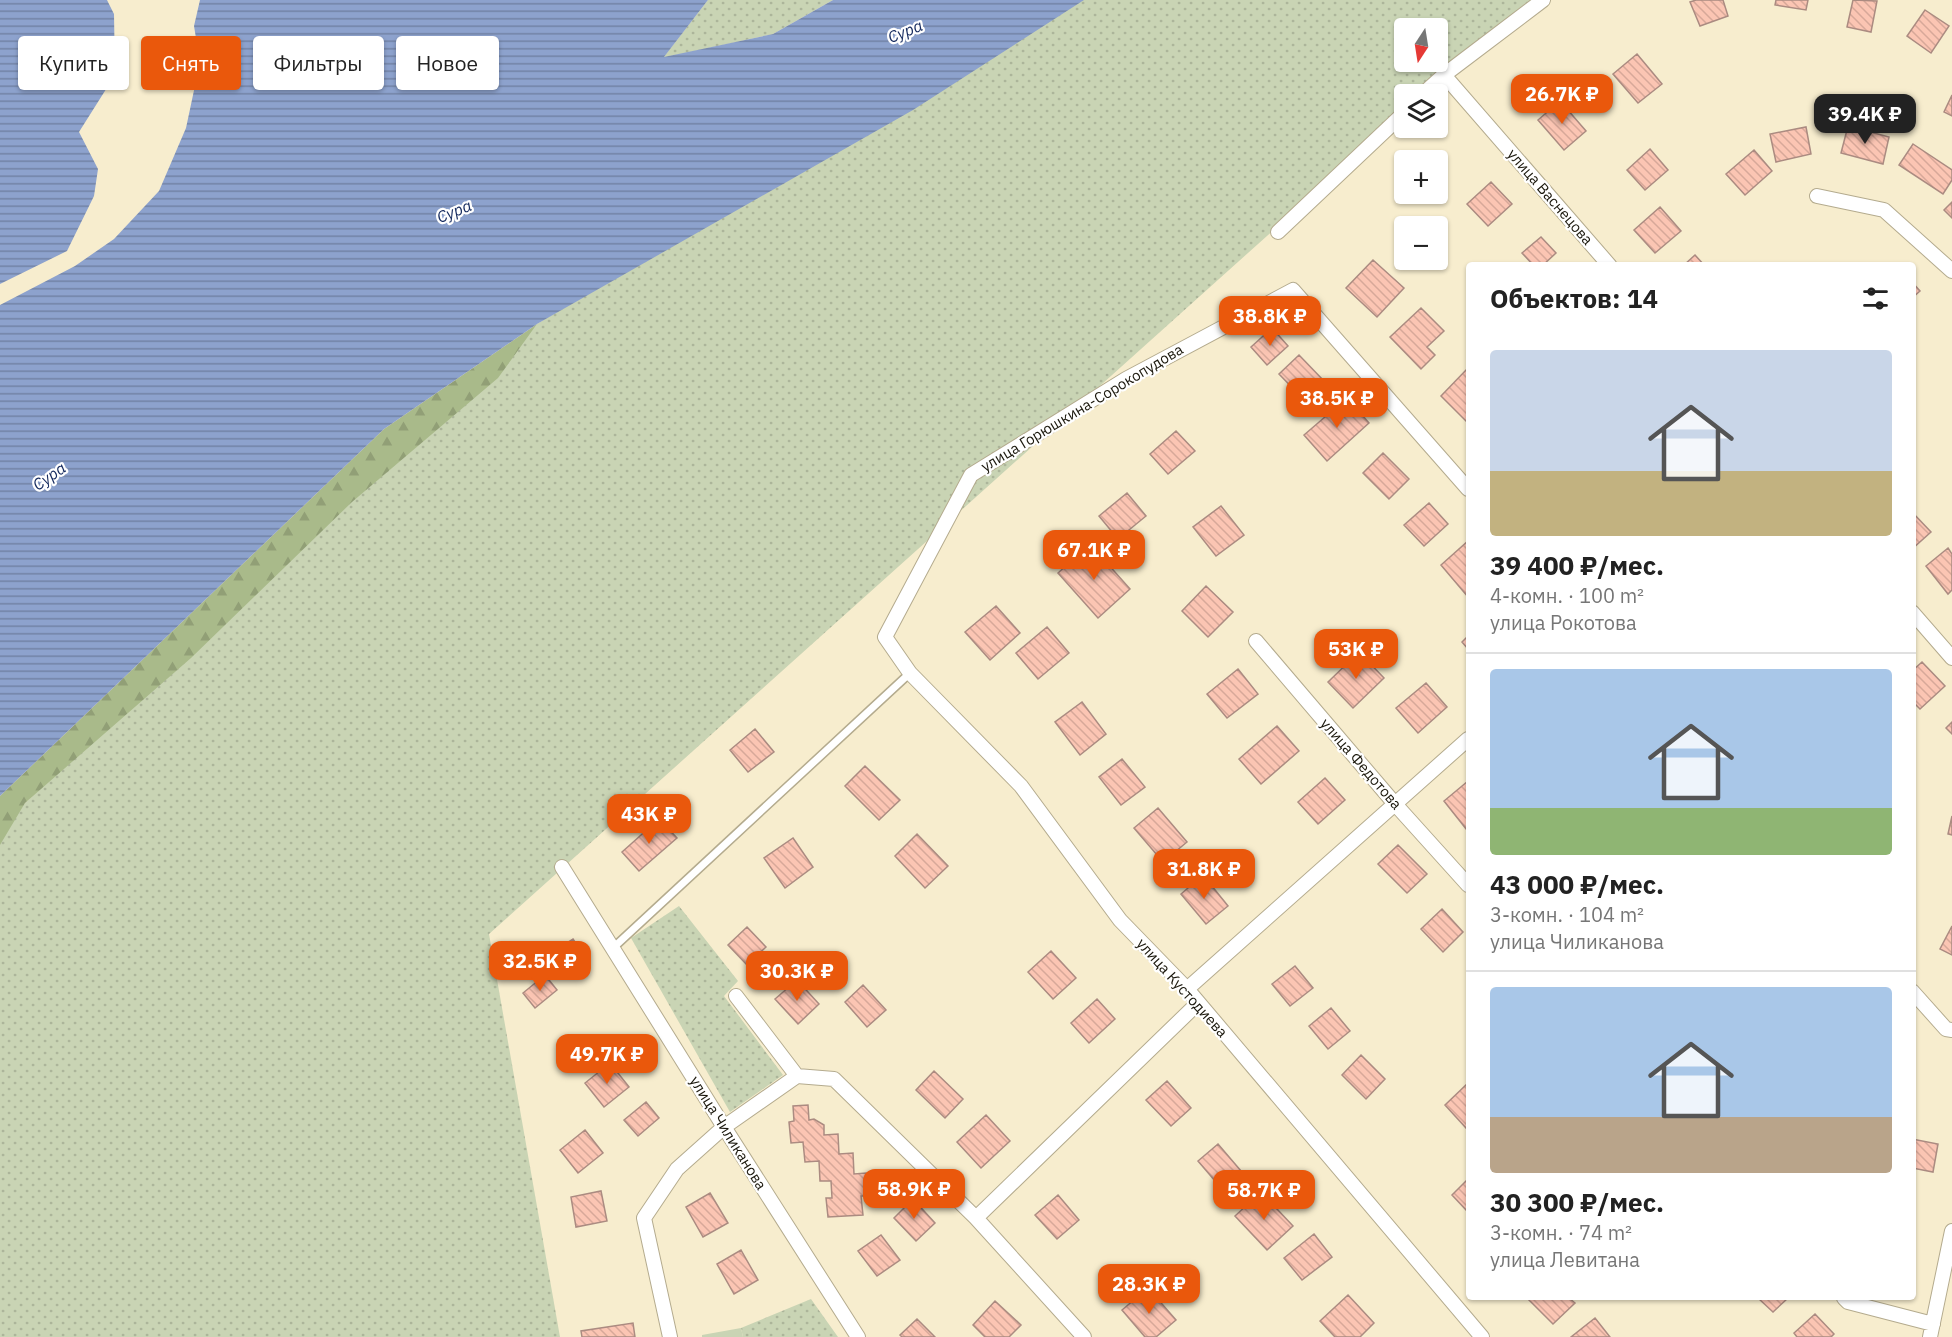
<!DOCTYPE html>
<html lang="ru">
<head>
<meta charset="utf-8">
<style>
  :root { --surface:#fff; --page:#f6f6f6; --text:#222; --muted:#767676; --line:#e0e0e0; --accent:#ea580c }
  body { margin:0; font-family:"IBM Plex Sans",sans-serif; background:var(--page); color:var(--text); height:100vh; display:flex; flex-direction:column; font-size:22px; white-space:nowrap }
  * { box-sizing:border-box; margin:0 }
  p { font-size:20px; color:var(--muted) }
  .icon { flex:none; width:33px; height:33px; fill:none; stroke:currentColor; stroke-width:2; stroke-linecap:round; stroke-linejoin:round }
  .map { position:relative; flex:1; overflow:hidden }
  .details { position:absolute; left:1466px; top:262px; width:450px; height:1038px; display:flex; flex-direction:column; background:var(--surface); border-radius:6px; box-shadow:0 2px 4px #0004 }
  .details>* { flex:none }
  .guide { position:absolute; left:18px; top:36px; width:570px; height:54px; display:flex; gap:12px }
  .needle { width:39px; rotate:192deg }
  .buttons { position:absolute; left:1394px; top:18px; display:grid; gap:12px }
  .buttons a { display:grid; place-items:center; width:54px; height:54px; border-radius:6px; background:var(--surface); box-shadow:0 2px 4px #0004; font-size:30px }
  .price { position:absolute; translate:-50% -51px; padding:0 14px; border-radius:12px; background:var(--accent); color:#fff; font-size:20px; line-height:39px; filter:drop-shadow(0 2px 3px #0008) }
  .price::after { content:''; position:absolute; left:50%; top:36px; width:18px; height:14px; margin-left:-9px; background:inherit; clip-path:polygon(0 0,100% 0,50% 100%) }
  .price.selected { background:#222; color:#fff }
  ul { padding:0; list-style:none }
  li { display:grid; align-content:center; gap:12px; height:318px; padding:0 24px }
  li+li { border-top:2px solid var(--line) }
  li span { display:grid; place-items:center; height:186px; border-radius:6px; color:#555 }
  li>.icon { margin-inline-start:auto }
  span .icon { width:108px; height:108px; fill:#fffc; stroke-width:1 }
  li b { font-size:26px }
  h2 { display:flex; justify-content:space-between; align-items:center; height:72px; padding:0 24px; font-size:26px }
  .chip { padding:0 21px; border-radius:6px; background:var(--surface); box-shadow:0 2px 4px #0004; font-size:21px; line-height:54px }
  .chip.selected { background:var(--accent); color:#fff }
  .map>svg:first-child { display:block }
  .green { fill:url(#green-dots); fill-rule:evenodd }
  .forest { fill:url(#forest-firs) }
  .pitch { fill:#c9d4b4 }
  .water { fill:url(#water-rules) }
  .building { fill:url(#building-back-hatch); stroke:#ab8b81; stroke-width:1.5 }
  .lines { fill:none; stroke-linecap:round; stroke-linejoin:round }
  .service-casing { stroke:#b4ab8e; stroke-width:10 }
  .minor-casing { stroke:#b4ab8e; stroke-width:16 }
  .service { stroke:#fff; stroke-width:7 }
  .minor { stroke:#fff; stroke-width:14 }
  .labels { text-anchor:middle; stroke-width:4.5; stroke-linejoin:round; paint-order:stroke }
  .street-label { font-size:15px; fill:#1a170c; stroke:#fff }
  .water-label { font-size:16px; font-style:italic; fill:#172c60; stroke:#fff }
</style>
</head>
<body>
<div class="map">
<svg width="1952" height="1337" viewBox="0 0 1952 1337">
  <defs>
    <pattern id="green-dots" width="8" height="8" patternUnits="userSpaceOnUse" patternTransform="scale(1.5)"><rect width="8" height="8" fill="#c9d4b4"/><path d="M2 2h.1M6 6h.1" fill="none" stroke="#acb59a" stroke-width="1.8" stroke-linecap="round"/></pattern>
    <pattern id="forest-firs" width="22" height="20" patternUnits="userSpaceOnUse" patternTransform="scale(1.5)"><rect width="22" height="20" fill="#a9ba8a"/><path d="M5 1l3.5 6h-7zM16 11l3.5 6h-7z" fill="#919f76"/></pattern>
    <pattern id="water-rules" width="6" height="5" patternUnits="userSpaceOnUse" patternTransform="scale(1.5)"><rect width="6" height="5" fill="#8da2cd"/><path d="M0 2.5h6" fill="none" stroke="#7283a5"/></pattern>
    <pattern id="building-back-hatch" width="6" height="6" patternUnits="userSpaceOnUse" patternTransform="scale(1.5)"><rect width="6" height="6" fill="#fbc5b3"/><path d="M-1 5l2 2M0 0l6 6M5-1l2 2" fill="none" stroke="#d7a899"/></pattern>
  </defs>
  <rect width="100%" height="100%" fill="#f7edce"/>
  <path class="green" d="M708,0h125l-60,34 -110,24z
    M1076,0h455l-106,94h-21v19l-915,821 71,403h-560v-507l25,-27 512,-479zM1404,28h33v34h-33z
    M679,906l59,75 -14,15 59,79 -53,37 -99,-174z
    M811,1299l27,38h-95l-2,-9z"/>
  <path class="forest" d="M537,324l-39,54 -146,124 -161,156 -166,145 -25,42v-49l384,-367z"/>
  <path class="pitch" d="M741,1328l2,9h-41v-2z"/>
  <path class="water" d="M0,0h107l7,14 1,61 -36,57 19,37 -4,27 -27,55 -67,33z
    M200,0h508l-44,57 109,-23 60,-34h251l-171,110 -376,214 -153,105 -384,367v-491l75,-39 39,-27 45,-48 27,-63 14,-66 -6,-36z"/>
  <path class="building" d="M1696,0h27l5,16 -28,10 -10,-24z
    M1776,0h32l-2,10 -31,-5z
    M1853,0l24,1 -6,31 -24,-5z
    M1925,10l24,16 -18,27 -24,-17z
    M1637,54l25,30 -24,19 -25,-29z
    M1952,95v21l-8,-4z
    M1560,101l26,30 -22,19 -26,-30z
    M1848,126l41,11 -6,27 -42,-11z
    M1806,127l5,27 -35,8 -6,-28z
    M1913,144l39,26v10l-9,14 -44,-29z
    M1650,149l18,21 -23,20 -18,-20z
    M1754,150l18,21 -27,24 -19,-21z
    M1491,182l21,22 -24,22 -21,-22z
    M1952,202v16l-8,-8z
    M1660,207l21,24 -26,22 -21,-23z
    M1541,237l15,16 -14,13h-8l-12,-13z
    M1695,255l10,11h-22z
    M1373,260l31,28 -27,29 -31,-29z
    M1912,282l8,9 -8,7z
    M1421,308l23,23 -17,16 8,8 -14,14 -31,-32z
    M1272,328l16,18 -21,19 -16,-18z
    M1299,355l25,26 -20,19 -25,-26z
    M1467,369l1,50 -2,2 -25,-25z
    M1347,398l22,25 -42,38 -23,-26z
    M1176,431l19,20 -27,23 -18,-20z
    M1383,453l26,26 -20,20 -26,-26z
    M1127,493l19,23 -28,23 -19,-23z
    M1429,503l19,21 -24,22 -20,-21z
    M1221,506l23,29 -28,21 -23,-29z
    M1912,512l19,20 -19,17z
    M1468,541v56l-27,-32z
    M1090,544l40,45 -32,29 -40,-45z
    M1948,548l4,6v36l-4,4 -22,-28z
    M1206,586l27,26 -25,25 -26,-26z
    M996,606l24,27 -30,27 -25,-28z
    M1047,627l22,26 -31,26 -22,-26z
    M1468,636v13l-6,-7z
    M1359,652l25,26 -31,30 -25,-26z
    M1922,662l23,24 -25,23 -8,-8v-30z
    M1238,669l20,25 -31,24 -20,-24z
    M1426,683l21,24 -29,26 -22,-25z
    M1082,702l24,32 -26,21 -25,-33z
    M1952,722v12l-6,-6z
    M1277,726l22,25 -38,33 -22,-25z
    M755,729l19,23 -26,20 -18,-22z
    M1122,759l23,28 -24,18 -22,-28z
    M865,766l35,34 -21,20 -34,-34z
    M1325,778l20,22 -27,24 -20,-22z
    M1468,781v48l-1,1 -23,-29z
    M1158,808l29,34 -24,20 -29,-34z
    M1952,816v19l-4,-1z
    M659,819l18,19 -38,33 -17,-19z
    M917,834l31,32 -23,22 -30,-32z
    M793,838l20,29 -28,21 -21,-30z
    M1398,845l29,29 -20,19 -29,-29z
    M1203,875l25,31 -22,18 -25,-30z
    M1442,909l21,23 -20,20 -22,-23z
    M1952,926v29l-12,-6z
    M747,927l19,20 -19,18 -19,-20z
    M573,939l16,25 -17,11 -16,-25z
    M1051,951l25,27 -23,21 -25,-27z
    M1295,966l18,22 -23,18 -18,-22z
    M545,975l12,15 -22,18 -12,-15z
    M797,980l22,24 -21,20 -23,-25z
    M863,985l23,25 -19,17 -22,-25z
    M1097,999l18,20 -26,24 -18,-20z
    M1331,1008l19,23 -22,18 -19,-23z
    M1361,1055l24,24 -19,20 -24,-24z
    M610,1063l19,24 -25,20 -19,-24z
    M934,1071l29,28 -18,19 -29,-28z
    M1167,1081l24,27 -20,18 -25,-26z
    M1467,1084l1,41 -2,3 -21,-23z
    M646,1102l13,16 -21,18 -14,-16z
    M808,1105l1,15 5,-1 10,6v10l14,-1 1,20 14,-1 1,21 12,-1 2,23h-7l2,19 -35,2 -2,-19h6l-1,-17h-11l-1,-20 -14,1 -2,-20 -12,1 -2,-21 5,-1 -1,-15z
    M986,1115l24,26 -29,27 -24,-26z
    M585,1130l18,23 -25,20 -18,-23z
    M1912,1139l26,5 -5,28 -21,-4z
    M1218,1144l23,27 -20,17 -23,-27z
    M1468,1179v33l-16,-17z
    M601,1191l6,30 -31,6 -5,-30z
    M1261,1192l32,34 -26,24 -32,-34z
    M710,1193l18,30 -25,14 -17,-30z
    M1058,1195l21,25 -22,19 -22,-24z
    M913,1199l22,24 -19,18 -22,-23z
    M1314,1234l18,23 -30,23 -18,-22z
    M881,1235l19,25 -23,16 -19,-25z
    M741,1250l17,30 -24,14 -17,-30z
    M1148,1288l28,32 -20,17h-11l-23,-27z
    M1348,1295l26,28 -14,14h-25l-15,-16z
    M1531,1298h38l6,5 -22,21 -24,-24z
    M1758,1298h30l-15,14z
    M995,1301l26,24 -12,12h-24l-12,-12z
    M1815,1314l19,20 -3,3h-34l-3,-4z
    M1595,1318l15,19h-39z
    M917,1319l18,18h-33l-2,-2z
    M633,1323l2,14h-53l-1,-6z"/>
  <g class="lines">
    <defs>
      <path id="service" d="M613,948l297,-275"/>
      <path id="minor" d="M1444,75l166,191
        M1423,94l21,-19 99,-75
        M1817,196l67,14 68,61
        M1278,232l126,-119
        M1468,489l-175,-199 -167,89 -155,96 -86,162 25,36 111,113 99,134 67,69 295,348
        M1912,612l40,46
        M1256,641l139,163 73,81
        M562,867l162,260 134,210
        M1187,989l281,-250
        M1912,991l34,38 6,1
        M736,996l61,80 37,3 142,139 108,119
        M976,1218l222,-215
        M1844,1298l4,4 85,22
        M670,1337l-26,-119 33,-49 47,-42 73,-51
        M1930,1337l22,-106"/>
    </defs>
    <use href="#service" class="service-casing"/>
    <use href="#minor" class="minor-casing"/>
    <use href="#service" class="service"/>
    <use href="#minor" class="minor"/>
  </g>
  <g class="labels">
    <g class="street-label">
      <text transform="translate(1550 197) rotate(49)" y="5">улица Васнецова</text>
      <text transform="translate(1082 408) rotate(-31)" y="5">улица Горюшкина-Сорокопудова</text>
      <text transform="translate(1361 764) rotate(49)" y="5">улица Федотова</text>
      <text transform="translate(1182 988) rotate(48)" y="5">улица Кустодиева</text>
      <text transform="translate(728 1133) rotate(58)" y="5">улица Чиликанова</text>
    </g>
    <g class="water-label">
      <text transform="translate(905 31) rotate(-22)" y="6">Сура</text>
      <text transform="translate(454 211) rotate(-22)" y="6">Сура</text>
      <text transform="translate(49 476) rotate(-35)" y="6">Сура</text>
    </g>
  </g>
</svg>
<div class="buttons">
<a><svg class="needle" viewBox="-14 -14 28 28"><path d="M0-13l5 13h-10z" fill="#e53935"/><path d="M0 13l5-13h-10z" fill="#767676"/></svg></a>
<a><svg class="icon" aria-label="layers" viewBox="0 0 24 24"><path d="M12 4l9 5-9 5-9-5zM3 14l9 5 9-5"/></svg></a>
<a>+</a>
<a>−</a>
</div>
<b class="price" style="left:1562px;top:125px">26.7K ₽</b>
<b class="price selected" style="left:1865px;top:145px">39.4K ₽</b>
<b class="price" style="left:1270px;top:347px">38.8K ₽</b>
<b class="price" style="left:1337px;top:429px">38.5K ₽</b>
<b class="price" style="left:1094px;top:581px">67.1K ₽</b>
<b class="price" style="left:1356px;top:680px">53K ₽</b>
<b class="price" style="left:649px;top:845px">43K ₽</b>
<b class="price" style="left:1204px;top:900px">31.8K ₽</b>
<b class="price" style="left:540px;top:992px">32.5K ₽</b>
<b class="price" style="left:797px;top:1002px">30.3K ₽</b>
<b class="price" style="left:607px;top:1085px">49.7K ₽</b>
<b class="price" style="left:914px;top:1220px">58.9K ₽</b>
<b class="price" style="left:1264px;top:1221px">58.7K ₽</b>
<b class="price" style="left:1149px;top:1315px">28.3K ₽</b>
<div class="guide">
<a class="chip">Купить</a>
<a class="chip selected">Снять</a>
<a class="chip">Фильтры</a>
<a class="chip">Новое</a>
</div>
<section class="details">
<h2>Объектов: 14<svg class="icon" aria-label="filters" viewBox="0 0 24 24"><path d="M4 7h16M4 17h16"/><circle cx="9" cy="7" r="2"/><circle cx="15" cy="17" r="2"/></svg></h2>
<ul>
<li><span style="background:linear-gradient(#c9d6e8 65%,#c2b280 0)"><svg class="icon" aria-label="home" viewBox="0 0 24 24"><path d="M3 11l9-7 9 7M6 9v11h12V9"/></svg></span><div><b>39 400 ₽/мес.</b><p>4-комн. · 100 m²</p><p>улица Рокотова</p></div></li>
<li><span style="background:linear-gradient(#a9c7e8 75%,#8fb573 0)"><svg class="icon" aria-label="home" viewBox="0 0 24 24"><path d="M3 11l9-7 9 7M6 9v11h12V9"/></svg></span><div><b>43 000 ₽/мес.</b><p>3-комн. · 104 m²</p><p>улица Чиликанова</p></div></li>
<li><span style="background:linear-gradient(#a9c7e8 70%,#b9a48a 0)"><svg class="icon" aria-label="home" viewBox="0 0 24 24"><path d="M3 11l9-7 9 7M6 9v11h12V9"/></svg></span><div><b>30 300 ₽/мес.</b><p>3-комн. · 74 m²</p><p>улица Левитана</p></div></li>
</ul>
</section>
</div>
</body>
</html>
